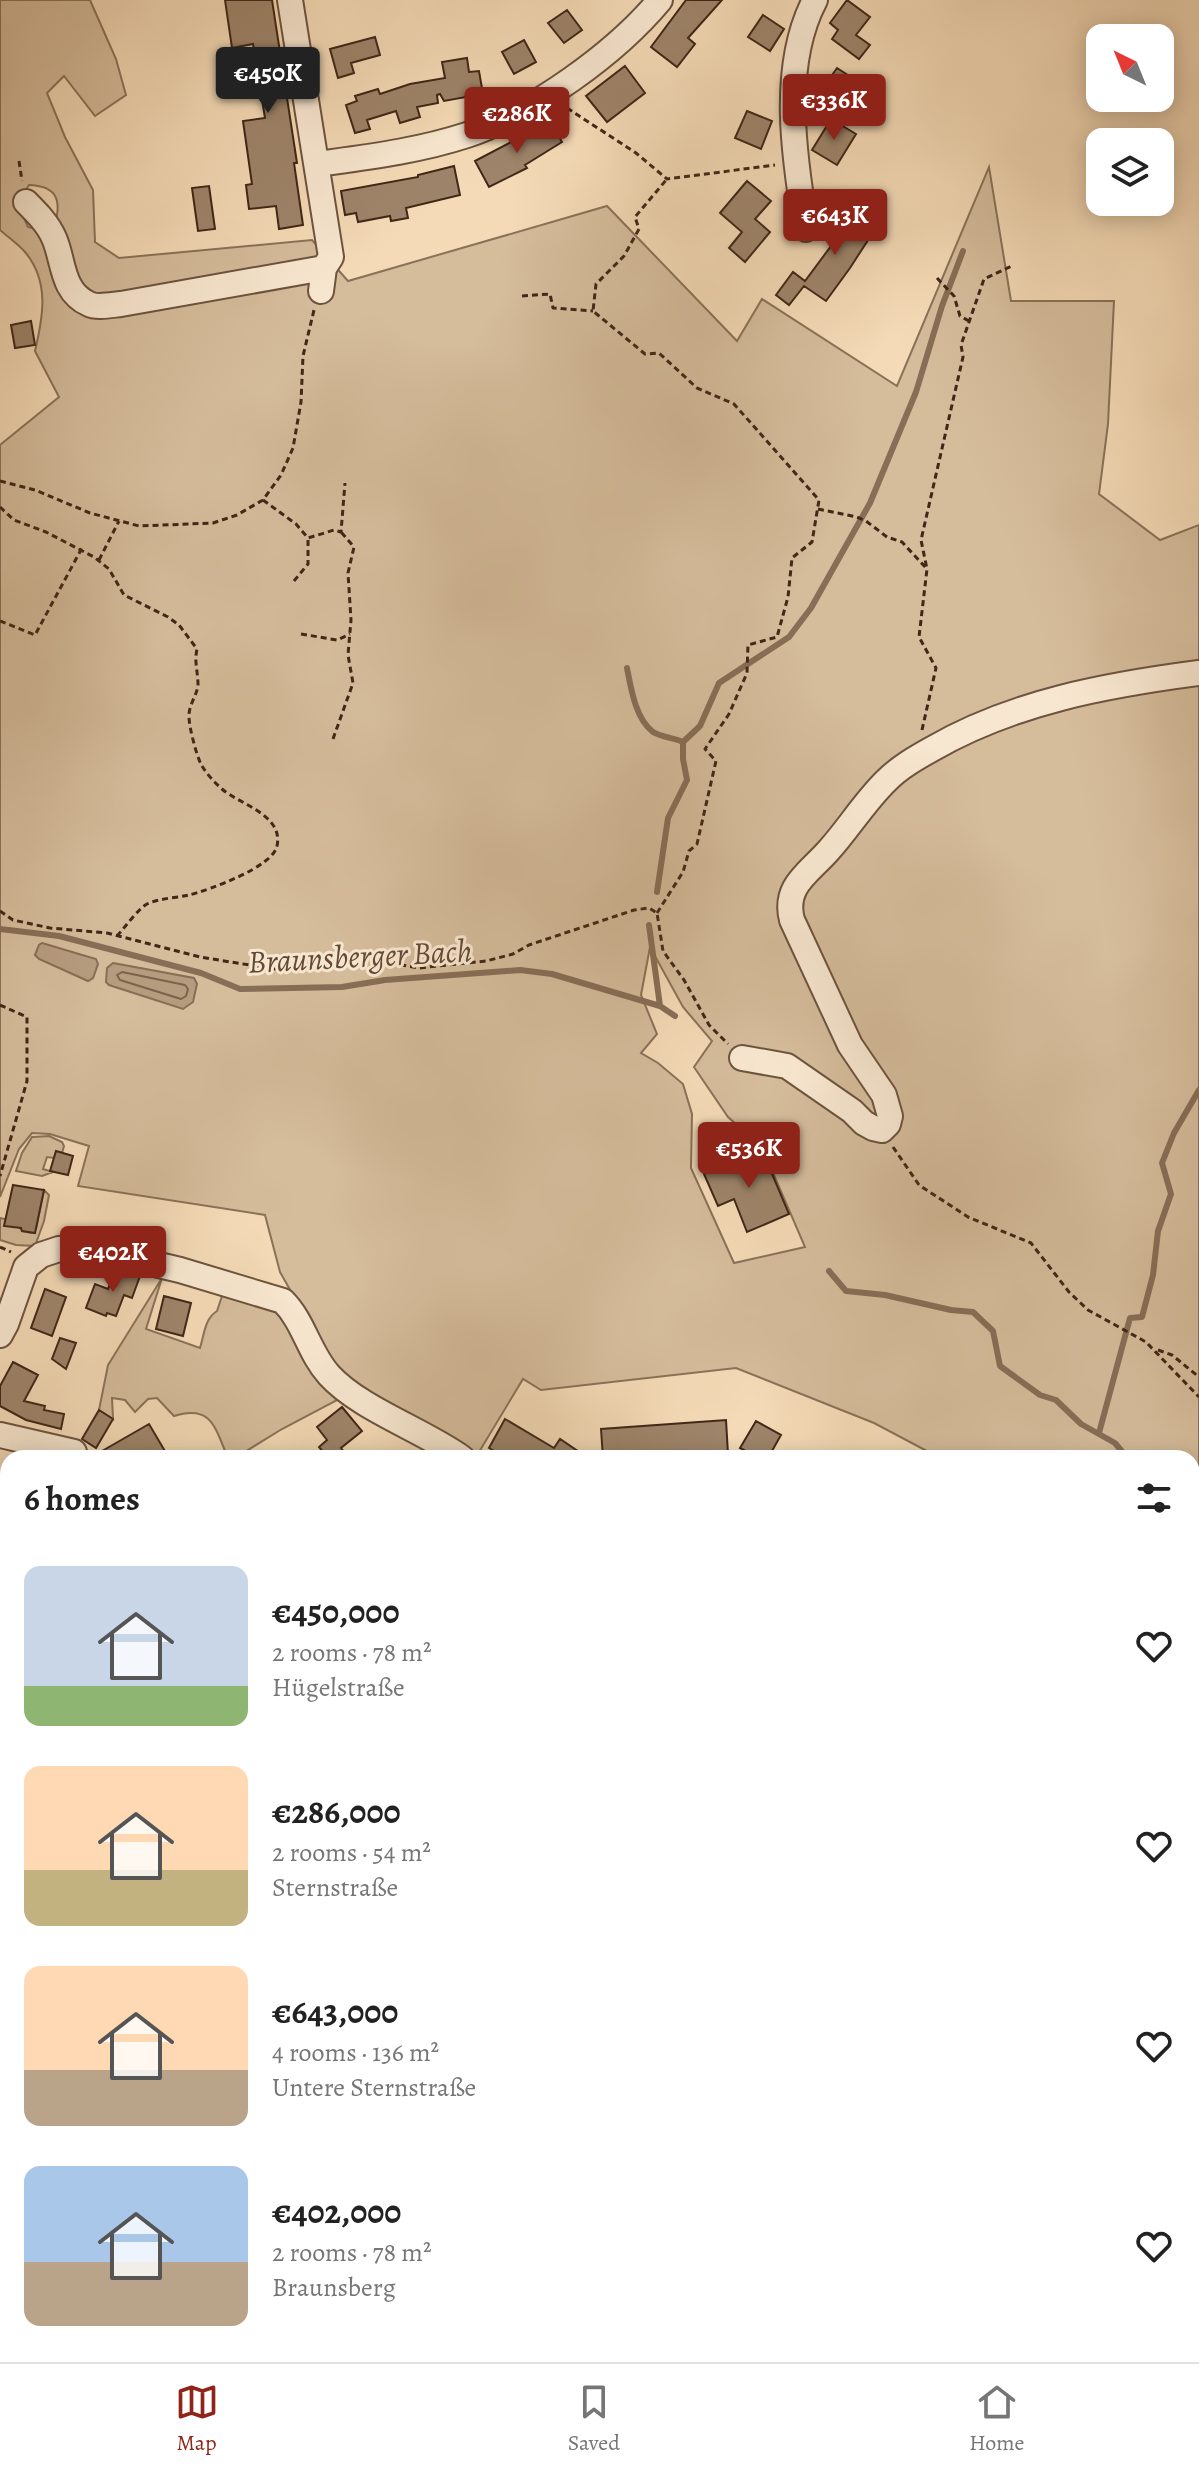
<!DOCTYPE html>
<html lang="en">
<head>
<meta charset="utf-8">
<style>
  :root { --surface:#fff; --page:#f2f2f2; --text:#222; --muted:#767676; --line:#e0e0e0; --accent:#8f2418 }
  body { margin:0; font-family:Alegreya,serif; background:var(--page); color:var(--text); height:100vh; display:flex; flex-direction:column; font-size:30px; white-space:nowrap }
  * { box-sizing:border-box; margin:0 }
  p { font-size:26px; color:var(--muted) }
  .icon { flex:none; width:44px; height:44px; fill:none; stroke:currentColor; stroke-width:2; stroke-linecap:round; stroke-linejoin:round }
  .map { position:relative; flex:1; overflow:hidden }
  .drawer { position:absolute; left:0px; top:1450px; width:1200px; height:912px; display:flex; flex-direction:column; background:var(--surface); border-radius:24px 24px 0 0; box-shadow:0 4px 20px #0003 }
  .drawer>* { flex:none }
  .needle { width:52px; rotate:317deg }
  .buttons { position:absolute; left:1086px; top:24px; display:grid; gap:16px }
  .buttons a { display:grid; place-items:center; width:88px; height:88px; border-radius:16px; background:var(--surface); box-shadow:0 4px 20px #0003; font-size:40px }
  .price { position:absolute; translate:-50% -68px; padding:0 18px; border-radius:8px; background:var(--accent); color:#fff; font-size:26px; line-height:52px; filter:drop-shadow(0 2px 4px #0008) }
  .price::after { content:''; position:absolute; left:50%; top:48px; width:24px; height:18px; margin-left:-12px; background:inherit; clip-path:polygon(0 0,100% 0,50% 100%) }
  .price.selected { background:#222; color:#fff }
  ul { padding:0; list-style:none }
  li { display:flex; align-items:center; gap:24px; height:200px; padding:0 24px }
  li span { display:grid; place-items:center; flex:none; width:224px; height:160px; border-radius:16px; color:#555 }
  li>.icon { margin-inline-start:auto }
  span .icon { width:96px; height:96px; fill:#fffc; stroke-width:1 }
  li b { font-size:34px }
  h2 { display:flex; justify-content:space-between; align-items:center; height:96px; padding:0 24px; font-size:34px }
  .menu { display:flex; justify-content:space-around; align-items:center; height:112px; border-top:2px solid var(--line); background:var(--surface); font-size:22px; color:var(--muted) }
  .menu a { display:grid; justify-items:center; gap:4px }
  .menu .selected { color:var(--accent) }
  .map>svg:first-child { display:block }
  .green { fill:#d5bc9b; stroke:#8a7259; stroke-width:2; fill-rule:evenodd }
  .water { fill:#b79d80; stroke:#876e56; stroke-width:2 }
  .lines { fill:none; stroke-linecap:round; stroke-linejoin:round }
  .shore { stroke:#7c624c; stroke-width:2 }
  .stream { stroke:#876e56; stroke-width:6 }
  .building { fill:#9e846a; stroke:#402717; stroke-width:2 }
  .minor-casing { stroke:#6d543f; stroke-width:28 }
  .path { stroke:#402717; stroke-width:3; stroke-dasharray:6 4; stroke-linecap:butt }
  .minor { stroke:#f8e7d0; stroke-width:24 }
  .labels { text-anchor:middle; stroke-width:6; stroke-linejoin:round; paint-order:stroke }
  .water-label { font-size:32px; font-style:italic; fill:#644a36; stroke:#f8e7d0 }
</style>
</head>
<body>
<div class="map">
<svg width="1199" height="2362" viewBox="0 0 1199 2362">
  <rect width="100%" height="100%" fill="#f4dab6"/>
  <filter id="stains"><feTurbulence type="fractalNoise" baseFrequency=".0025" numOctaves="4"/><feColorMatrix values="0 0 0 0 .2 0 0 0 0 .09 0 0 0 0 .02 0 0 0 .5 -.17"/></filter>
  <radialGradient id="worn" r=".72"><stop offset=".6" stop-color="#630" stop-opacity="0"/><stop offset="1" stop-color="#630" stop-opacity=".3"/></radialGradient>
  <path class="green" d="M0,0h90l26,59 10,36 -31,21 -31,-40 -17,17 18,44 28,53 2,52 24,16 193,-18 36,41 259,-75 130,135 25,-42 135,87 92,-219 22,134h103l-6,123 -9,70 61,46 39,-15v1837h-1199v-81l8,-2v75h1184v-896h-252l-66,-35 -138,-55 -195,22 -18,-11 -47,78 -121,-72 -20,-16 -55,-97 -15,-57 -187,-29 11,-40 -39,-12 -18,-1 -13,16 -19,48v-752l59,-48 -24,-46c8,-34 15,-69 -10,-99 -7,-8 -17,-15 -25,-22zM29,185c27,1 33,14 26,39l-13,7 -14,-4c-9,-19 -12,-24 1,-42zM650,947l33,60 29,34 -18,26 34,50 34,30 43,100 -71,16 -43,-95 1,-54 -9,-30 -25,-21 -17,-10 16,-19 -16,-39z
    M49,1136l13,6 2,4 -2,7 -6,-1 -2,6 -7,-1 -4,12 10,3 -11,4 -26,-5 6,-18 10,-16z
    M44,1190l5,5 -5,26 -9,25 -19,-1 -16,-5v-22c8,1 19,6 22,13l9,2 5,-4z
    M162,1278l-16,51 54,19c4,-13 5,-30 17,-37l5,-15 -10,-5 58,11 73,95 -61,32 -47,29h-7c-13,-30 -16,-54 -54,-42l-17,-18 -9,1 -13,13 -10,-12 -13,-2 1,21 -14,-9 9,-45z"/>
  <path class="water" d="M42,943l54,16 2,5 -5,14 -5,3 -49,-22 -4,-4 4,-10z
    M113,963l81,15 3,6 -4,18 -10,7 -74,-24 -3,-3 1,-14z"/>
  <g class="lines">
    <path class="shore" d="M122,972l63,13 3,4 -2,7 -5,3 -61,-19 -3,-5z"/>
    <path class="stream" d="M627,668c4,20 8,50 26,64 8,5 21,6 30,10
      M657,892l11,-74 19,-38 -4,-21v-17l17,-16 19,-43 70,-46 22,-29 59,-105 46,-111 26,-86 21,-55
      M649,925l11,81
      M0,929l59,7 142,37 39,16 102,-2 43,-7 135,-10 32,4 108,32 15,10
      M829,1271l17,20 39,4 66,15 22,2 20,19 7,35 40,29 16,5 25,24 34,19 9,11 -1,4
      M1099,1433l31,-115 12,-1 11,-42 5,-44 13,-37 -9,-31 12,-30 25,-43
      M1192,1615l7,14
      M1192,2300l7,-1
      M877,2362l16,-8"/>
  </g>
  <path class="building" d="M225,0h47l25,163h-3l9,62 -24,4 -3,-23 -27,3 -3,-24 6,-1 -9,-63 22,-3 -12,-74 -21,4z
    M686,0h36l-34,38 7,6 -18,23 -26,-20z
    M847,0l23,17 -14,18 14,10 -11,14 -27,-20 6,-9 -8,-7z
    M567,10l15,20 -18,13 -16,-20z
    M763,15l21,14 -14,22 -22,-14z
    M375,37l5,18 -29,8 3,10 -16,5 -8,-29z
    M524,40l12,22 -22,12 -12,-22z
    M467,58l2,14 10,-1 4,23 -39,7 -4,-7 -3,1 1,8 -21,4 3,10 -20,6 -4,-12 -29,9 3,9 -15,4 -9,-28 11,-4 -2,-5 23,-7 2,5 30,-10 35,-6 -3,-16z
    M625,66l20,27 -38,29 -21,-26z
    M837,68l17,11 -13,20 -2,9 -18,-2 2,-18z
    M747,111l25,10 -11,28 -26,-11z
    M831,119l25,15 -19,31 -25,-15z
    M550,122l12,20 -37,23 2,3 -38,19 -14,-26 38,-20 1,3z
    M454,166l6,29 -54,13 2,10 -17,3 -1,-5 -32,6 -2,-9 -11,2 -4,-24 77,-14v-2z
    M747,181l24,20 -16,18 15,13 -25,30 -16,-14 13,-16 -22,-19z
    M209,186l6,43 -17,2 -6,-43z
    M855,203l26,17 -31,48 -24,33 -22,-15 -15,19 -13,-10 17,-23 12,9 29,-39 -3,-1z
    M31,321l4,24 -20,3 -4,-23z
    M762,1150l27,64 -42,18 -13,-33 -16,7 -14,-32z
    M56,1151l17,5 -5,19 -18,-4z
    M13,1185l31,5 -9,43 -13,-2 -1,-3 -17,-2z
    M116,1270l24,6 -8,22 -8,-3 -8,21 -9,-3 -1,3 -20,-8 9,-24 13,5z
    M45,1289l21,8 -14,39 -21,-8z
    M164,1296l27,7 -8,33 -27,-7z
    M60,1338l16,5 -10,26 -14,-10z
    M13,1362l25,13 -14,26 21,5 -1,4 20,4 -3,15 -35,-9 -26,-14v-20z
    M342,1407l20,24 -21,17 8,10h-21l-9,-11 8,-7 -10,-13z
    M99,1410l14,9 -17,29 -14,-9z
    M505,1419l49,29 6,-9 28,19h-82l-17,-10z
    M726,1420l2,34 -58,4h-67l-2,-29z
    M756,1421l25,14 -13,23h-9l-19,-10z
    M149,1424l20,34h-79z"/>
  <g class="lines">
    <defs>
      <path id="minor" d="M290,0l41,257 -7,11 -3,23
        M318,164c50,-7 100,-13 149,-29 66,-22 149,-82 193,-135
        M26,202c11,11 22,22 28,36 10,22 7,54 35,66 8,4 22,1 32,0l203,-36
        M806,229c-12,-71 -26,-163 9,-229
        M742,1058l45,8 65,45 12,12 9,5 9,2 6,-6 2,-8 -6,-21 -34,-50 -58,-125c-9,-34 17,-47 37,-70 20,-22 36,-49 58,-70 13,-13 29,-22 45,-31 81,-47 175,-64 267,-76
        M0,1335l6,-11 20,-57 15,-12 18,-6 23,-2 13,3 85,20 103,31c21,21 26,52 46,74 31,34 94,55 133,83
        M0,1435l74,17
        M0,1698l8,15
        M0,1885l8,1
        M0,2020l8,-14"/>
    </defs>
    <use href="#minor" class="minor-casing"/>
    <path class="path" d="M567,108l69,45 31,26 108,-14
      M19,161l3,20
      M937,278l17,18 6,20 9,5
      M522,296l28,-2 3,14 40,3
      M0,481l35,9 55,23 49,13 74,-3 24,-8 26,-15 18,-25 12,-27 8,-46 2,-46 11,-46
      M263,500l33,24 12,14 26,-8 7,2 4,-49
      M0,507l14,13 32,12 48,25 15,12 15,26 44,22 11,8 18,24c-3,13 1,23 1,36 -1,10 -8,18 -9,29 -1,10 8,44 13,52 5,8 12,16 20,23 17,15 62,26 55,57 -4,21 -68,44 -88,49 -13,3 -29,3 -42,9 -8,4 -22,23 -29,31
      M818,509l39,8 9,4 21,16 15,5 25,27
      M99,560l20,-39
      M294,581l14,-17v-26
      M0,621l35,14 47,-87
      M301,634l36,6 13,-6
      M922,730l14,-62 -17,-31 8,-68 -6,-29 42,-183 -2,-12 23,-66 30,-14
      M333,739l20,-56 -5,-28 3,-35 -3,-47 6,-26 -13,-15
      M0,911l13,9 37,8 57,5 93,24 74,12 76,-13 69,12 67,-7 27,-7 16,-9 105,-35 15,-2 8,5 6,38 21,29 25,45 19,19
      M657,913l26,-41 6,-21 8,-7 19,-83 -11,-12 24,-35 18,-41 1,-28 29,-8 11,-40 4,-39 20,-16 7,-42 -85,-96 -37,-16 -38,-35 -14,1 -52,-43 3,-27 28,-28 15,-27 -4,-12 32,-38
      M0,1005l27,12v64l-27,95
      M893,1147l26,38 49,32 63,26 38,49 19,18 58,32 53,55
      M0,1247l11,5
      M1158,1350l14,5 27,22
      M383,1458h5
      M0,1597l8,1
      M0,2051l8,15
      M1192,2129l7,4
      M1192,2134l7,6
      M0,2165l8,11
      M0,2279l8,-1"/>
    <use href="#minor" class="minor"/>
  </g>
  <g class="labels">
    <g class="water-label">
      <text transform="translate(360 956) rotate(-3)" y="11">Braunsberger Bach</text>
    </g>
  </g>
  <rect width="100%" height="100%" filter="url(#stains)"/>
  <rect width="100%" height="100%" fill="url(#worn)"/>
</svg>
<div class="buttons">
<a><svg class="needle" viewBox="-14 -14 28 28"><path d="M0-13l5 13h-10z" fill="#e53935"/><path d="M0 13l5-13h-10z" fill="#767676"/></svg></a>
<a><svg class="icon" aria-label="layers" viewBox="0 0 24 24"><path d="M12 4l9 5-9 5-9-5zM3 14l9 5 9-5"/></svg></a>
</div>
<b class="price selected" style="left:268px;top:115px">€450K</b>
<b class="price" style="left:834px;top:142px">€336K</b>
<b class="price" style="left:517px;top:155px">€286K</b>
<b class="price" style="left:835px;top:257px">€643K</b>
<b class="price" style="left:749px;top:1190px">€536K</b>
<b class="price" style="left:113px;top:1294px">€402K</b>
<section class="drawer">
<h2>6 homes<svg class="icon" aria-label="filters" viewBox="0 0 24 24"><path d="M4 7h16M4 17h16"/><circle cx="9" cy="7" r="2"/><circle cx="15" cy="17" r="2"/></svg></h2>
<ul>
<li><span style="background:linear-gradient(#c9d6e8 75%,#8fb573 0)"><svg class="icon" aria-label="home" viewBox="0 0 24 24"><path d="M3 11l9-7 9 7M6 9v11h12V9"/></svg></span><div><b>€450,000</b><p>2 rooms · 78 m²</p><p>Hügelstraße</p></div><svg class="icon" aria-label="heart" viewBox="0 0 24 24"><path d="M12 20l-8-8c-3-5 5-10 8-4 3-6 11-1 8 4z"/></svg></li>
<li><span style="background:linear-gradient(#ffd9b3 65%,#c2b280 0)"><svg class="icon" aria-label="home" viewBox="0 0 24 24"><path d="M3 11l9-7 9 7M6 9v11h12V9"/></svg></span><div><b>€286,000</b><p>2 rooms · 54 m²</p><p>Sternstraße</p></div><svg class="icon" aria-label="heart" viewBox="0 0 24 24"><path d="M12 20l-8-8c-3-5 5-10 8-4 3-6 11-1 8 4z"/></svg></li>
<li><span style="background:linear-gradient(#ffd9b3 65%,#b9a48a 0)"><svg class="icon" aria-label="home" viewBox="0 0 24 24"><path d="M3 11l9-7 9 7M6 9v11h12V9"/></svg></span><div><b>€643,000</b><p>4 rooms · 136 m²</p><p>Untere Sternstraße</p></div><svg class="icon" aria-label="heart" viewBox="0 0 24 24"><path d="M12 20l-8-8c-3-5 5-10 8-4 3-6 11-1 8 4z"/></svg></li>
<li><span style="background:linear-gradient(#a9c7e8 60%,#b9a48a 0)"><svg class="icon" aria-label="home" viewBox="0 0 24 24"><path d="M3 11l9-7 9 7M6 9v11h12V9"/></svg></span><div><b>€402,000</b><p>2 rooms · 78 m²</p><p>Braunsberg</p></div><svg class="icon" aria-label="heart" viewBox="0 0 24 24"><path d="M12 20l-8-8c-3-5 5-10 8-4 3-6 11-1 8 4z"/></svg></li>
</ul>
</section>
</div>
<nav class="menu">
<a class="selected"><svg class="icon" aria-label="map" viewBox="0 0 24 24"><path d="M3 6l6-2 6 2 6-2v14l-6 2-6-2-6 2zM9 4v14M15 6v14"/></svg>Map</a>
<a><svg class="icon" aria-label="saved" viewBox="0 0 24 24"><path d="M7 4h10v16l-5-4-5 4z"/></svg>Saved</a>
<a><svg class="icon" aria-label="home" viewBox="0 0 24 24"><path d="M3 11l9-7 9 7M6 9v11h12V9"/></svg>Home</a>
</nav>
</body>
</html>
